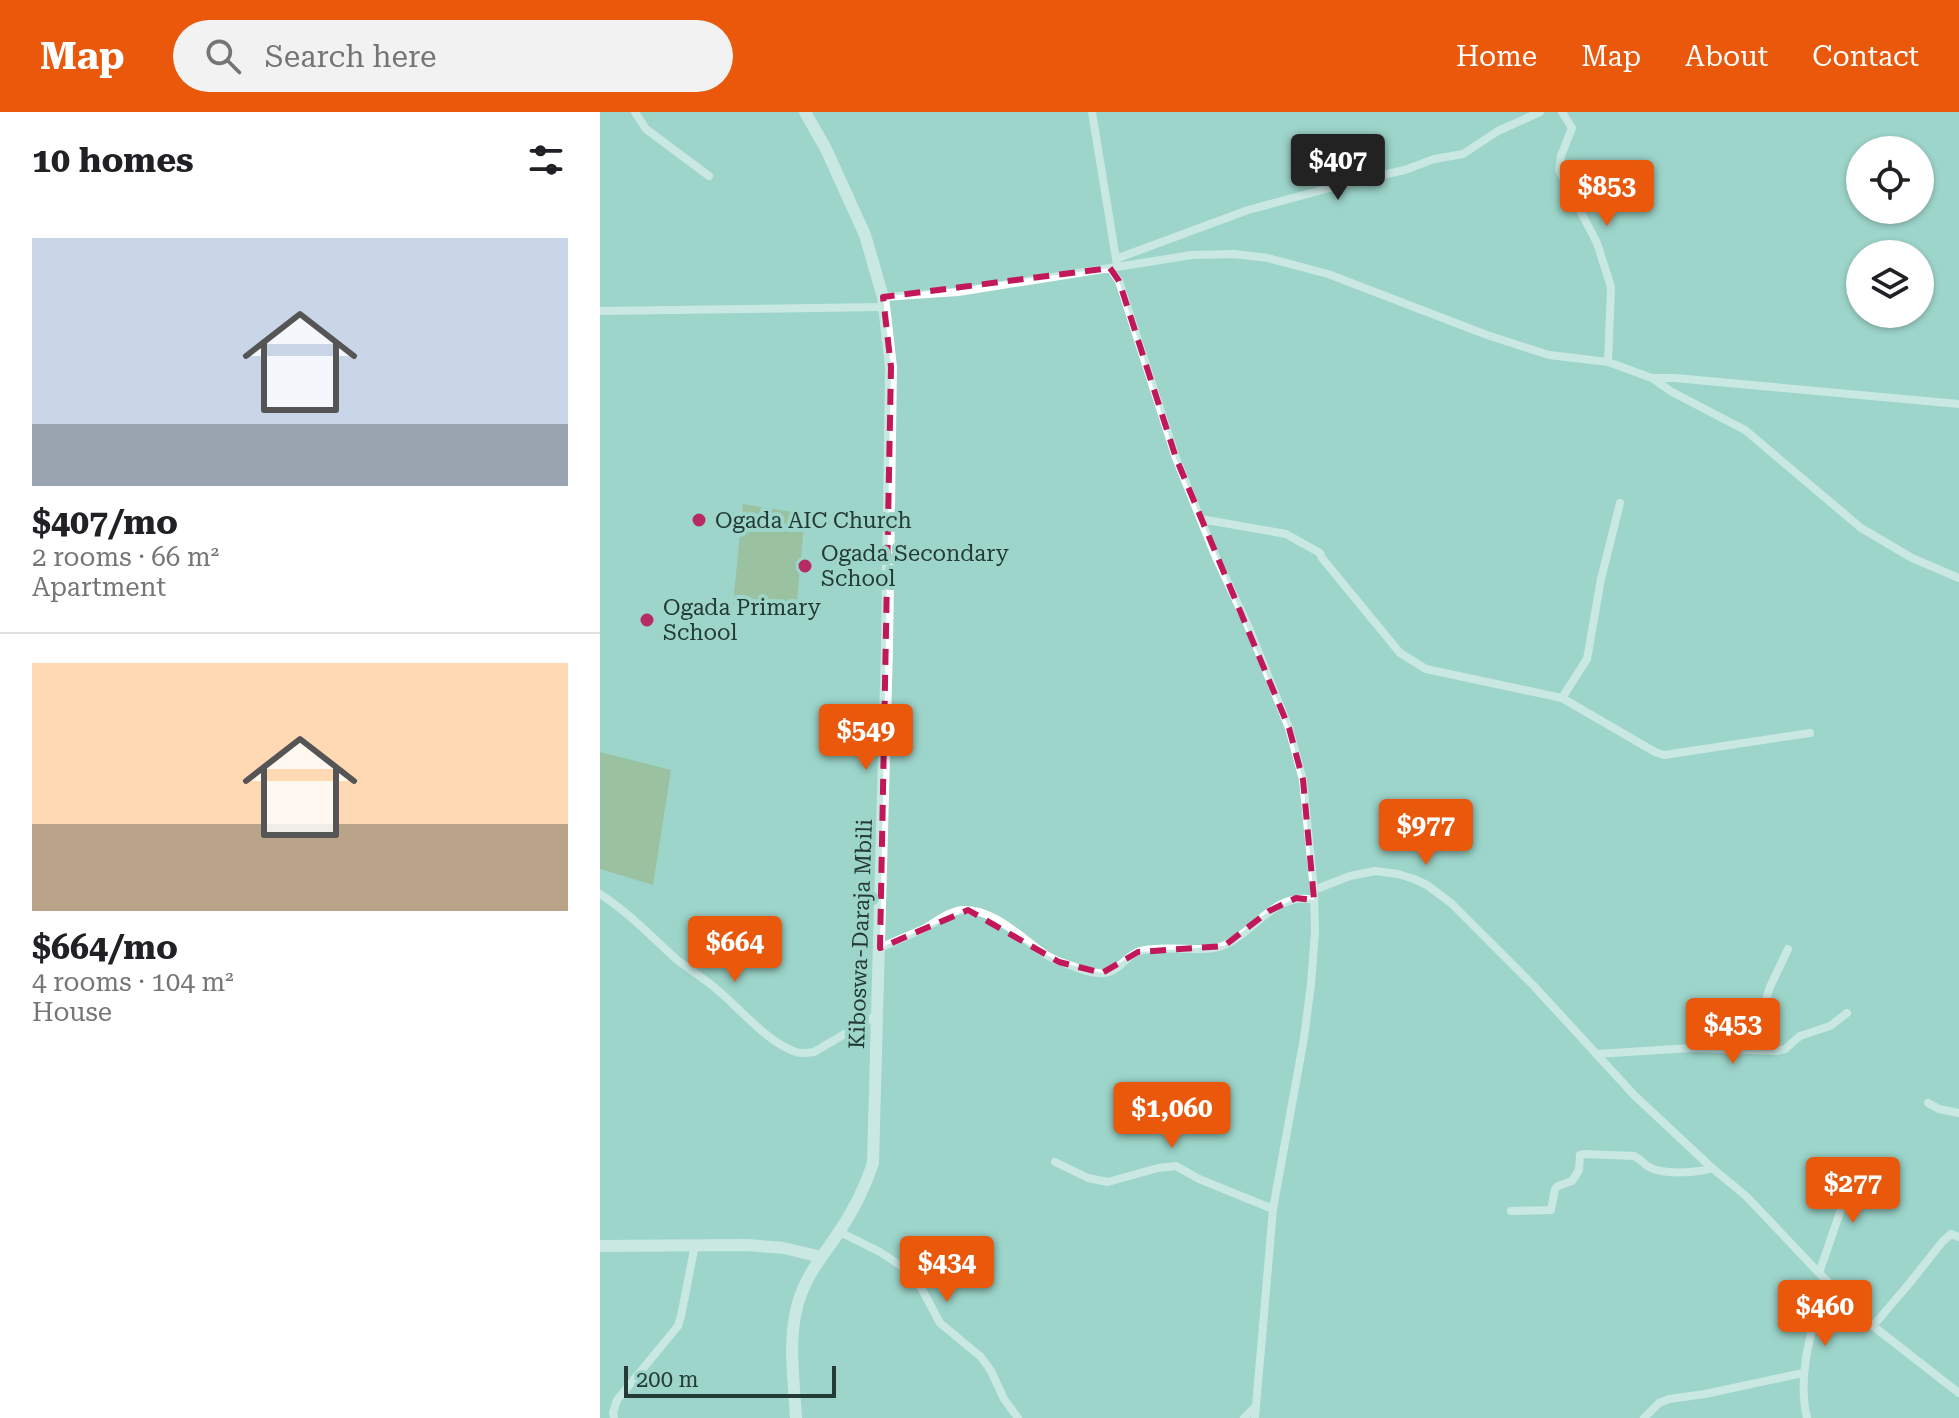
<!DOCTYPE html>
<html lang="en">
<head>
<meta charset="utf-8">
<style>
  :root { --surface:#fff; --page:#f2f2f2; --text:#202124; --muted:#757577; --line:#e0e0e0; --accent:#ea580c }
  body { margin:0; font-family:"Roboto Serif",serif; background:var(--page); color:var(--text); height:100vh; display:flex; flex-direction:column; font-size:30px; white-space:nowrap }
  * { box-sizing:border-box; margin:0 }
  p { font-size:26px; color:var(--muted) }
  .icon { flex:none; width:44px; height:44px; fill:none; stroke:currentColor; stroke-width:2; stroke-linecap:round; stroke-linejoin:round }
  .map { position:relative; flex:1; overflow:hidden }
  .panel { display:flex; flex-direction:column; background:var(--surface); width:600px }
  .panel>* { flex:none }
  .controls { position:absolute; left:1246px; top:24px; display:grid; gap:16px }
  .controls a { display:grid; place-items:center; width:88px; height:88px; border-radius:50%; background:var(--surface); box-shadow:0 2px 6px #0004; font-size:40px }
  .scale { position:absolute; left:24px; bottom:20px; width:212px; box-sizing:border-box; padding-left:8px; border:4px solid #233a35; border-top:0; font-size:22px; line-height:28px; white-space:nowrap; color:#233a35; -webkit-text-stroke:6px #9dd5ca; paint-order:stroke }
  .price { position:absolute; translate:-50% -68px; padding:0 18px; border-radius:8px; background:var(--accent); color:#fff; font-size:26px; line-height:52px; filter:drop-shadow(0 2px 4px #0008) }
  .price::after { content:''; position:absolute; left:50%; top:48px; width:24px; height:18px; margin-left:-12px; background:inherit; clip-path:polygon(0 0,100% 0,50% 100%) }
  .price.active { background:#222; color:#fff }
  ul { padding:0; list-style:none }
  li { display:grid; align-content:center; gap:16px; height:424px; padding:0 32px }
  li+li { border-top:2px solid var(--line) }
  li span { display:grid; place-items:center; height:248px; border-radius:0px; color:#555 }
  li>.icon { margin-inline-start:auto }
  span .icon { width:144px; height:144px; fill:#fffc; stroke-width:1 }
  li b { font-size:34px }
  h2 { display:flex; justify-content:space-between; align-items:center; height:96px; padding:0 32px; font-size:34px }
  header { display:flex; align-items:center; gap:48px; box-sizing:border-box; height:112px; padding:0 40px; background:var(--accent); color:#fff }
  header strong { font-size:38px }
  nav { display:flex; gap:44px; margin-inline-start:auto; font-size:28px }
  .search { width:560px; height:72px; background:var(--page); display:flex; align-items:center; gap:20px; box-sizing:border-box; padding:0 28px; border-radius:44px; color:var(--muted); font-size:30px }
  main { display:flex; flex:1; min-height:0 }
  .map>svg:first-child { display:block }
  .green { fill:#98a86e }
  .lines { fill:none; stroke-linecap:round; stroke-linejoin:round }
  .minor { stroke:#fff; stroke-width:8 }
  .secondary { stroke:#fff; stroke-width:12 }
  .marked { fill:none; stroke:#c2185b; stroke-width:6; stroke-dasharray:16 10; stroke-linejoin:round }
  .poi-dot { fill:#b62b64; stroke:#9dd5ca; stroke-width:3 }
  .labels { text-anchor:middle; stroke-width:8; stroke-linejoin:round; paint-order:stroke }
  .poi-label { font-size:22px; fill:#233a35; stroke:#9dd5ca; text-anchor:start }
  .street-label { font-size:22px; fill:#233a35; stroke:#9dd5ca }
</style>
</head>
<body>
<header>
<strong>Map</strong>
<div class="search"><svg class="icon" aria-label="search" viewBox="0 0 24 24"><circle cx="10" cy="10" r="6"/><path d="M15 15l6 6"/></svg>Search here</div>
<nav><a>Home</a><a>Map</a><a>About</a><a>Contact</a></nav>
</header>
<main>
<section class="panel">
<h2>10 homes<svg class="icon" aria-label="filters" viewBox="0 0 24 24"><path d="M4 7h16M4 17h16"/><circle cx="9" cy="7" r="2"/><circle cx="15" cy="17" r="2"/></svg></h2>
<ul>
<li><span style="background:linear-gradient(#c9d6e8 75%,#9aa5b1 0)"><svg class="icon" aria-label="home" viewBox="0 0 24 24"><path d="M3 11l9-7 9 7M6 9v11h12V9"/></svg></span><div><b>$407/mo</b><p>2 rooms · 66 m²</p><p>Apartment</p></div></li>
<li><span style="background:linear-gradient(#ffd9b3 65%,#b9a48a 0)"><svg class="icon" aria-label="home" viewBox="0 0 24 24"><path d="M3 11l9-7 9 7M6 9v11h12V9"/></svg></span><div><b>$664/mo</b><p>4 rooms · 104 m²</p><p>House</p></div></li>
</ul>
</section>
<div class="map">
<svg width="1359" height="1306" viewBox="0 0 1359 1306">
  <rect width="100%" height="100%" fill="#9dd5ca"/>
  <path class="green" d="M143,392l62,10 -9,99 -63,-9z
    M0,640l71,18 -18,115 -53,-16z"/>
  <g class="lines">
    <path class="minor" d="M35,0l11,17 63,47
      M492,0l25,153
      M962,0l10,16 -11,28 -2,14 38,73 14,44 -3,75
      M521,145l127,-47 107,-29 50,-11 29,-11 29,-5 35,-23 42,-19
      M510,156l9,13 57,177 39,97 34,73 40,100 14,52 11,110 36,-14 25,-5 23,3 16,5 13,6 24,18 82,82 101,110 78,73 34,28 73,77 54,53 86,67
      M283,185l75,-5 234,-37 42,-1 34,4 60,16 159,61 62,20 59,7 44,16 20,14 73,38 116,98 51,30 47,20
      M0,199l284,-4
      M1053,266h22l284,26
      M601,407l85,15 34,19 2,5 78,95 26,16 136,29 93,54 9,3 146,-22
      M962,586l25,-39 14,-80 19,-76
      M0,782c28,18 51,42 75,64 12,10 27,19 39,29 25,20 52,55 82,65 6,2 11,1 18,0l63,-37
      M280,836c15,-7 30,-13 45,-20 11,-6 24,-17 38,-18 28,-2 58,27 79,42 10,8 22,11 33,15 10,4 19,7 30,6 15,-2 21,-18 35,-22 25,-7 66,3 85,-6 31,-14 50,-54 89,-45
      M1150,938l20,-63 18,-38
      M996,942l96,-6 85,3 8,-2 15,-13 30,-10 17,-13
      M1328,991l11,6 20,4
      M455,1050l33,16 20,4 50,-14 18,-2 23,13 74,30
      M911,1099l40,-1 4,-21 3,-3 14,-5 7,-11 1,-15 4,-1 50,2c7,3 9,8 15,11 14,8 49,6 63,1
      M240,1120l40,20 26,17 11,11 23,43 41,34 10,14 13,28 14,19
      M1219,1161l37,-107
      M1273,1214l35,-41 35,-44 8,-7 8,3
      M14,1306l-1,-5 4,-13 61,-74 3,-10 14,-71
      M644,1306l11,-11
      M655,1306l18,-209 31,-171 7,-54 4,-53 -1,-41
      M1044,1306l15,-15 10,-4 36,-5 98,-21
      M1207,1306c-11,-46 7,-94 18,-139"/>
    <path class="secondary" d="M0,1134l147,-1 37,3 37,9
      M196,1306c-2,-40 -10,-85 5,-124 8,-22 23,-40 36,-59 15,-22 28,-47 36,-72l14,-516 4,-280 -8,-70 -18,-62 -39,-86 -21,-37"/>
  </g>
  <path d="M0 0H1359V1306H0ZM510,156l9,13 57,177 113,270 14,52 11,120 -18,-2 -27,13 -45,35 -86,6 -36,21 -43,-11 -91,-52 -88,38 11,-581 -8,-70z" fill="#9dd5ca" fill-opacity=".55" fill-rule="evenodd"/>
  <path class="marked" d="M510,156l9,13 57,177 113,270 14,52 11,120 -18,-2 -27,13 -45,35 -86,6 -36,21 -43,-11 -91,-52 -88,38 11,-581 -8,-70z"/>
  <g class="poi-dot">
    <circle cx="99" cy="408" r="8"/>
    <circle cx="205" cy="454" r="8"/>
    <circle cx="47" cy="508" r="8"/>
  </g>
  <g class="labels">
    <g class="poi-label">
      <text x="115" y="416">Ogada AIC Church</text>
      <text x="221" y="449">Ogada Secondary<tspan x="221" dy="25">School</tspan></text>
      <text x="63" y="503">Ogada Primary<tspan x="63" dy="25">School</tspan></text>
    </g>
    <g class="street-label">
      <text transform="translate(260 822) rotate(-88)" y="8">Kiboswa-Daraja Mbili</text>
    </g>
  </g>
</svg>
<div class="controls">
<a><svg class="icon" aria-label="locate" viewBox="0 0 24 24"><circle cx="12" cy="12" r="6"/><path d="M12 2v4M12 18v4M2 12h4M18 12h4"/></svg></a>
<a><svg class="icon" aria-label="layers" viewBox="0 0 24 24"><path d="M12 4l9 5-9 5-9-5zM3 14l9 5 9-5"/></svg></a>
</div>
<div class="scale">200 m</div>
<b class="price active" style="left:738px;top:90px">$407</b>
<b class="price" style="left:1007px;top:116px">$853</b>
<b class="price" style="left:266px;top:660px">$549</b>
<b class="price" style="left:826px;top:755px">$977</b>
<b class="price" style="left:135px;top:872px">$664</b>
<b class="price" style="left:1133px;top:954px">$453</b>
<b class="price" style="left:572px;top:1038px">$1,060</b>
<b class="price" style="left:1253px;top:1113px">$277</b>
<b class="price" style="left:347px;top:1192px">$434</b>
<b class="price" style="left:1225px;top:1236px">$460</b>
</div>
</main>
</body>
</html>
